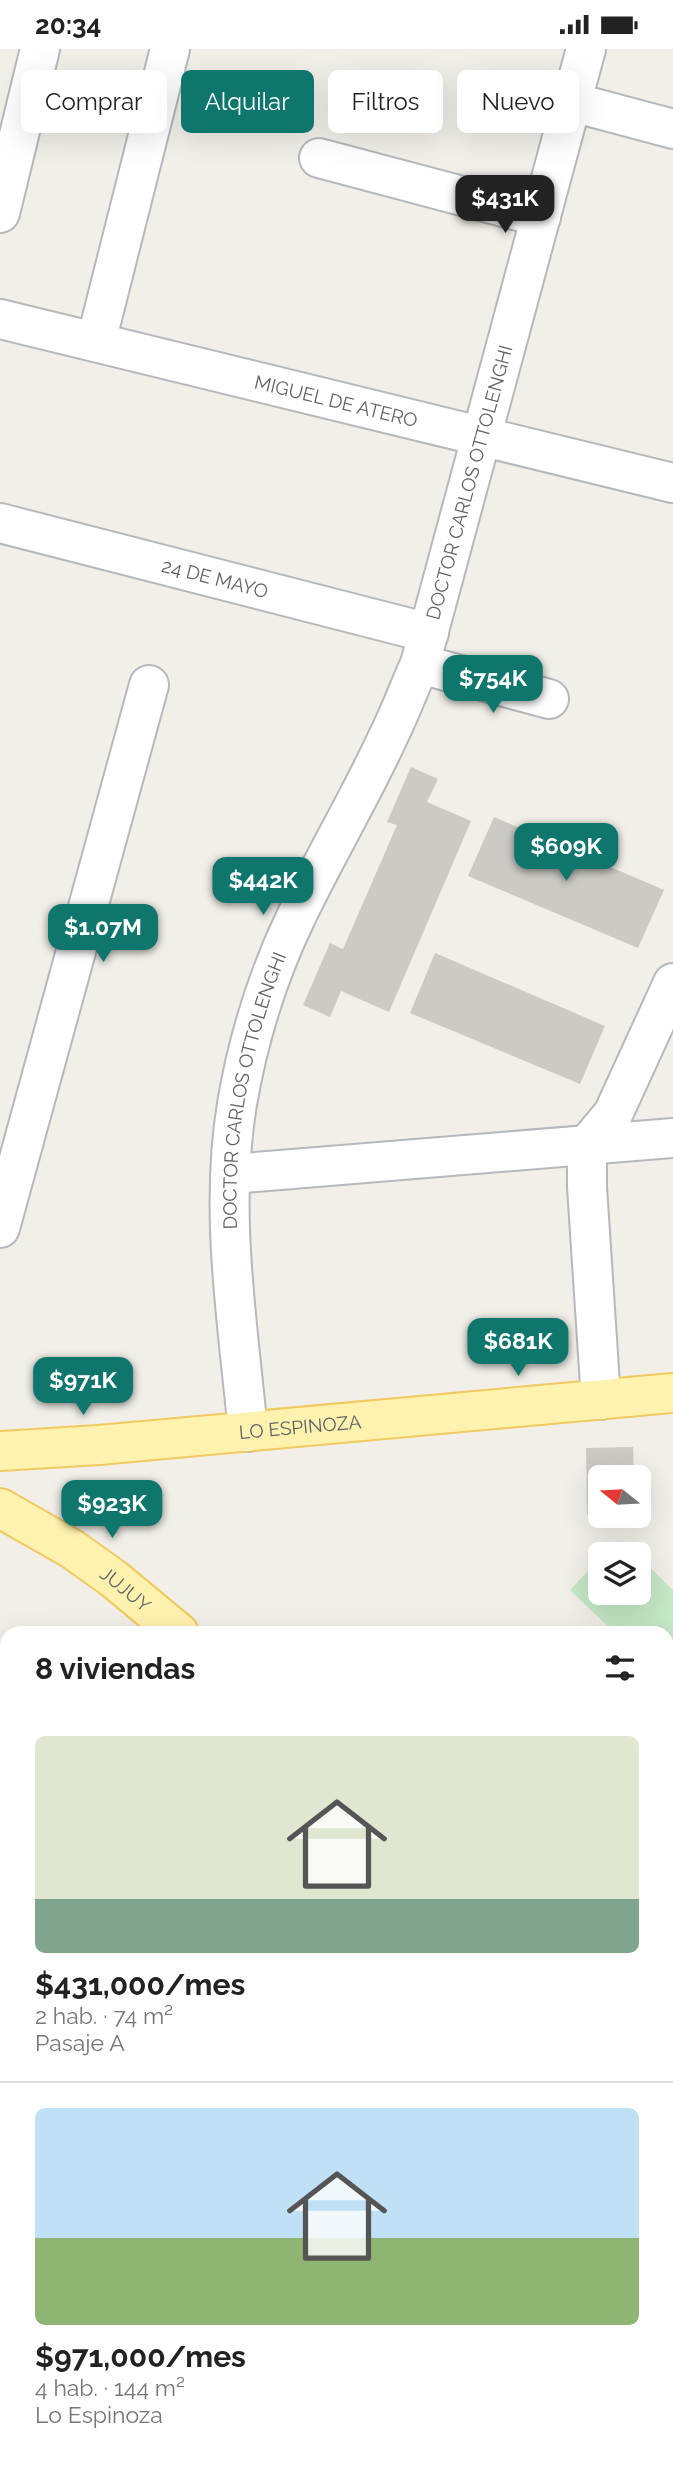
<!DOCTYPE html>
<html lang="es">
<head>
<meta charset="utf-8">
<style>
  :root { --surface:#fff; --page:#f2f2f2; --text:#222; --muted:#767676; --line:#e0e0e0; --accent:#0f766e }
  body { margin:0; font-family:Raleway,sans-serif; background:var(--page); color:var(--text); height:100vh; display:flex; flex-direction:column; font-size:26px; white-space:nowrap }
  * { box-sizing:border-box; margin:0 }
  p { font-size:23px; color:var(--muted) }
  .icon { flex:none; width:38px; height:38px; fill:none; stroke:currentColor; stroke-width:2; stroke-linecap:round; stroke-linejoin:round }
  .map { position:relative; flex:1; overflow:hidden }
  .panel { position:absolute; left:0px; top:1577px; width:674px; height:842px; display:flex; flex-direction:column; background:var(--surface); border-radius:21px 21px 0 0; box-shadow:0 7px 28px #0002 }
  .panel>* { flex:none }
  .guide { position:absolute; left:21px; top:21px; width:632px; height:63px; display:flex; gap:14px }
  .needle { width:46px; rotate:288deg }
  .controls { position:absolute; left:588px; top:1416px; display:grid; gap:14px }
  .controls a { display:grid; place-items:center; width:63px; height:63px; border-radius:10px; background:var(--surface); box-shadow:0 7px 28px #0002; font-size:35px }
  .price { position:absolute; translate:-50% -60px; padding:0 16px; border-radius:14px; background:var(--accent); color:#fff; font-size:23px; line-height:46px; filter:drop-shadow(0 2px 4px #0008) }
  .price::after { content:''; position:absolute; left:50%; top:42px; width:21px; height:16px; margin-left:-10px; background:inherit; clip-path:polygon(0 0,100% 0,50% 100%) }
  .price.current { background:#222; color:#fff }
  ul { padding:0; list-style:none }
  li { display:grid; align-content:center; gap:14px; height:371px; padding:0 35px }
  li+li { border-top:2px solid var(--line) }
  li span { display:grid; place-items:center; height:217px; border-radius:10px; color:#555 }
  li>.icon { margin-inline-start:auto }
  span .icon { width:126px; height:126px; fill:#fffc; stroke-width:1 }
  li b { font-size:30px }
  h2 { display:flex; justify-content:space-between; align-items:center; height:84px; padding:0 35px; font-size:30px }
  .tag { padding:0 24px; border-radius:10px; background:var(--surface); box-shadow:0 7px 28px #0002; font-size:24px; line-height:63px }
  .tag.current { background:var(--accent); color:#fff }
  .status { display:flex; justify-content:space-between; align-items:center; height:49px; padding:0 35px; background:var(--surface); direction:ltr }
  .status svg { height:19px; fill:currentColor }
  .map>svg:first-child { display:block }
  .industrial { fill:url(#industrial-grid) }
  .green { fill:#c5e8c5 }
  .building { fill:#cccac5 }
  .lines { fill:none; stroke-linecap:round; stroke-linejoin:round }
  .minor-casing { stroke:#b5b8bc; stroke-width:42 }
  .major-casing { stroke:#f2c960; stroke-width:42 }
  .minor { stroke:#fff; stroke-width:38 }
  .major { stroke:#fff2af; stroke-width:38 }
  .labels { text-anchor:middle; stroke-width:5; stroke-linejoin:round; paint-order:stroke }
  .street-label { font-size:19px; fill:#5f6368; stroke:#fff }
</style>
</head>
<body>
<div class="status"><b>20:34</b><svg viewBox="0 0 49 12"><path d="M0 12V9h3v3zM5 12V6h3v6zM10 12V3h3v9zM15 12V0h3v12zM26 1h20v11H26zM47 4h2v5h-2z"/></svg></div>
<div class="map">
<svg width="673" height="2418" viewBox="0 0 673 2418">
  <defs>
    <pattern id="industrial-grid" width="8" height="8" patternUnits="userSpaceOnUse" patternTransform="scale(1.75)"><rect width="8" height="8" fill="#e0deda"/><path d="M0 4h8M4 0v8" fill="none" stroke="#b9b8b5"/></pattern>
  </defs>
  <rect width="100%" height="100%" fill="#f1efe8"/>
  <path class="industrial" d="M673,1966v452h-441l7,-6h428v-437z"/>
  <path class="green" d="M639,1508l34,33v83l-6,7v-47h-52l-45,-43 30,-32v35h39z"/>
  <path class="building" d="M411,718l27,12 -11,23 44,19 -82,191 -48,-21 -11,26 -27,-12 27,-62 13,6 54,-124 -10,-3z
    M494,768l170,73 -26,58 -170,-72z
    M435,904l170,73 -25,58 -170,-71z
    M633,1398l1,30h-34v36l-13,1 -1,-66z"/>
  <g class="lines">
    <defs>
      <g id="minor">
        <path d="M572,53l101,27"/>
        <path d="M319,109l222,59"/>
        <path d="M0,164l40,-164"/>
        <path id="s1" d="M0,270l673,164"/>
        <path d="M96,293l74,-293"/>
        <path id="s2" d="M0,474l429,110"/>
        <path d="M420,615l129,35"/>
        <path d="M231,1125l442,-36"/>
        <path d="M0,1179l149,-543"/>
        <path d="M601,1351l-14,-213v-42l26,-31 60,-131"/>
        <path id="s3" d="M248,1383c-10,-107 -29,-220 -11,-328 11,-64 31,-129 59,-187 29,-61 64,-119 92,-180 12,-24 21,-49 32,-73l166,-615"/>
        <path d="M0,1840l7,7"/>
        <path d="M667,2136l6,6"/>
        <path d="M0,2177l7,7"/>
      </g>
      <g id="major">
        <path id="s4" d="M0,1402l99,-6 574,-52"/>
        <path id="s5" d="M0,1459l72,41 42,30 65,54"/>
        <path d="M667,1801l6,-9"/>
        <path d="M667,1890l6,-9"/>
        <path d="M114,2418l6,-6"/>
        <path d="M189,2418l7,-6"/>
      </g>
    </defs>
    <use href="#minor" class="minor-casing"/>
    <use href="#major" class="major-casing"/>
    <use href="#minor" class="minor"/>
    <use href="#major" class="major"/>
  </g>
  <g class="labels">
    <g class="street-label">
      <text dy="7" stroke="none"><textPath href="#s1" startOffset="346">MIGUEL DE ATERO</textPath></text>
      <text dy="7" stroke="none"><textPath href="#s3" startOffset="996">DOCTOR CARLOS OTTOLENGHI</textPath></text>
      <text dy="7" stroke="none"><textPath href="#s2" startOffset="222">24 DE MAYO</textPath></text>
      <text dy="7" stroke="none"><textPath href="#s3" startOffset="345">DOCTOR CARLOS OTTOLENGHI</textPath></text>
      <text dy="7" stroke="none"><textPath href="#s4" startOffset="301">LO ESPINOZA</textPath></text>
      <text dy="7" stroke="none"><textPath href="#s5" startOffset="150">JUJUY</textPath></text>
    </g>
  </g>
</svg>
<div class="controls">
<a><svg class="needle" viewBox="-14 -14 28 28"><path d="M0-13l5 13h-10z" fill="#e53935"/><path d="M0 13l5-13h-10z" fill="#767676"/></svg></a>
<a><svg class="icon" aria-label="layers" viewBox="0 0 24 24"><path d="M12 4l9 5-9 5-9-5zM3 14l9 5 9-5"/></svg></a>
</div>
<b class="price current" style="left:505px;top:186px">$431K</b>
<b class="price" style="left:493px;top:666px">$754K</b>
<b class="price" style="left:566px;top:834px">$609K</b>
<b class="price" style="left:263px;top:868px">$442K</b>
<b class="price" style="left:103px;top:915px">$1.07M</b>
<b class="price" style="left:518px;top:1329px">$681K</b>
<b class="price" style="left:83px;top:1368px">$971K</b>
<b class="price" style="left:112px;top:1491px">$923K</b>
<div class="guide">
<a class="tag">Comprar</a>
<a class="tag current">Alquilar</a>
<a class="tag">Filtros</a>
<a class="tag">Nuevo</a>
</div>
<section class="panel">
<h2>8 viviendas<svg class="icon" aria-label="filters" viewBox="0 0 24 24"><path d="M4 7h16M4 17h16"/><circle cx="9" cy="7" r="2"/><circle cx="15" cy="17" r="2"/></svg></h2>
<ul>
<li><span style="background:linear-gradient(#dfe7d0 75%,#7fa58c 0)"><svg class="icon" aria-label="home" viewBox="0 0 24 24"><path d="M3 11l9-7 9 7M6 9v11h12V9"/></svg></span><div><b>$431,000/mes</b><p>2 hab. · 74 m²</p><p>Pasaje A</p></div></li>
<li><span style="background:linear-gradient(#bfe0f5 60%,#8fb573 0)"><svg class="icon" aria-label="home" viewBox="0 0 24 24"><path d="M3 11l9-7 9 7M6 9v11h12V9"/></svg></span><div><b>$971,000/mes</b><p>4 hab. · 144 m²</p><p>Lo Espinoza</p></div></li>
</ul>
</section>
</div>
</body>
</html>
